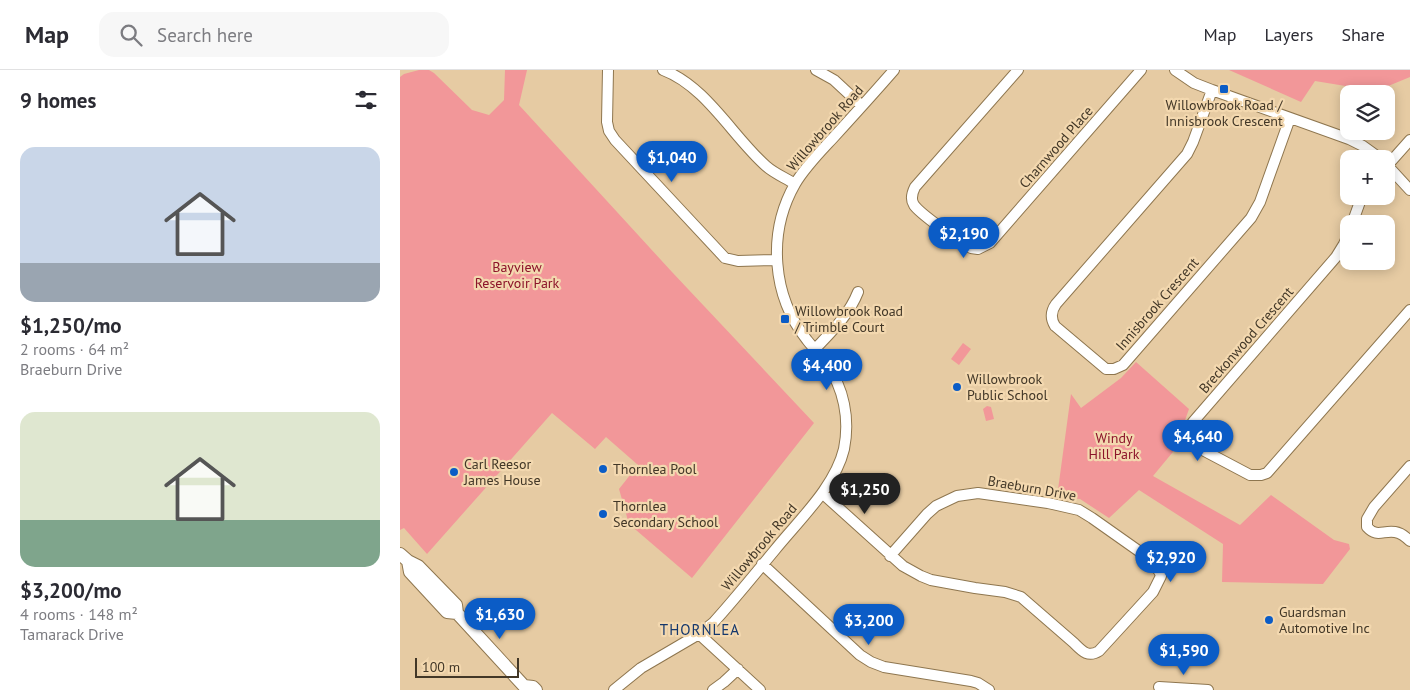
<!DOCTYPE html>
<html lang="en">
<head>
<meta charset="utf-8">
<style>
  :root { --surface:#fff; --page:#f7f7f7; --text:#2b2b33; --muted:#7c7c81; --line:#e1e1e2; --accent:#0b5cc6 }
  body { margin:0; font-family:"PT Sans",sans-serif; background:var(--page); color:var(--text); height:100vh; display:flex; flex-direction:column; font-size:19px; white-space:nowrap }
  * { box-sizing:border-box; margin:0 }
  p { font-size:16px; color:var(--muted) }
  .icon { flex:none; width:28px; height:28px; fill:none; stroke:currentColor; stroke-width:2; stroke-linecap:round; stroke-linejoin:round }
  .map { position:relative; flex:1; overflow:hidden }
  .details { display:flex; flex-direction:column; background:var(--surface); width:400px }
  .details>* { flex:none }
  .buttons { position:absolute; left:940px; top:15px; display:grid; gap:10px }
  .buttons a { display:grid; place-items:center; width:55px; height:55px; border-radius:10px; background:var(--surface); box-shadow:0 2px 12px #0003; font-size:25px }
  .scale { position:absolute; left:15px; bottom:12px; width:104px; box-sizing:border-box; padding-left:5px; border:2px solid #423727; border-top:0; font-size:14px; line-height:18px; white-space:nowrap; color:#423727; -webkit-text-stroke:4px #f3d8af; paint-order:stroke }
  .price { position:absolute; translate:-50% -42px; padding:0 11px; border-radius:18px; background:var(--accent); color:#fff; font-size:16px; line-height:32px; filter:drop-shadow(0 1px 2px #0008) }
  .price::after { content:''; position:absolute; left:50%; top:30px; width:15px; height:11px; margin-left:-8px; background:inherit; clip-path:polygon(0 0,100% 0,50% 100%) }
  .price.active { background:#222; color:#fff }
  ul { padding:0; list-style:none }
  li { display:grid; align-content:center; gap:10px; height:265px; padding:0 20px }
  li span { display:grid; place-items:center; height:155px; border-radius:15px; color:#555 }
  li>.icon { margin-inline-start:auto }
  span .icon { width:90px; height:90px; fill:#fffc; stroke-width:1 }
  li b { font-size:21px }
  h2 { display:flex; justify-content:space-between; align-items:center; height:60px; padding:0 20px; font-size:21px }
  header { display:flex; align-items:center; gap:30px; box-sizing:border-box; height:70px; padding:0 25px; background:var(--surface); border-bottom:1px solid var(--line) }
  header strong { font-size:24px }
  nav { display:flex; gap:28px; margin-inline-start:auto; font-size:18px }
  .search { width:350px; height:45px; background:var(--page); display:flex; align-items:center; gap:12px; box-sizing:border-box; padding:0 18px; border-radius:15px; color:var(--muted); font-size:19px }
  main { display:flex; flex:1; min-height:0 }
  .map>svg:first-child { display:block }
  .park { fill:#f29799 }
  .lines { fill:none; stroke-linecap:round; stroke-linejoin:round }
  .minor-casing { stroke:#8e764f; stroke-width:12 }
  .major-casing { stroke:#8e764f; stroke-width:14 }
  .minor { stroke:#fff; stroke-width:10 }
  .major { stroke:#fff; stroke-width:12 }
  .poi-dot { fill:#0b5cc6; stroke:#f3d8af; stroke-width:2 }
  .labels { text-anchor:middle; stroke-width:4.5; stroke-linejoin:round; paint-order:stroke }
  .poi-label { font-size:14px; fill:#423727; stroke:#f3d8af; text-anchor:start }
  .street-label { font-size:14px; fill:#423727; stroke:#f3d8af }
  .park-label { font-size:14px; fill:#8c142a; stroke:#f3d8af }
  .neighbourhood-label { font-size:15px; letter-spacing:1px; fill:#14376c; stroke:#f3d8af }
</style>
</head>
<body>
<header>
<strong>Map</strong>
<div class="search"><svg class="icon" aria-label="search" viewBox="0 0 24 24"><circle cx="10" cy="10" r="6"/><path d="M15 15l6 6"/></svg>Search here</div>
<nav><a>Map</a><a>Layers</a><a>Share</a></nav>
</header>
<main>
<section class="details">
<h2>9 homes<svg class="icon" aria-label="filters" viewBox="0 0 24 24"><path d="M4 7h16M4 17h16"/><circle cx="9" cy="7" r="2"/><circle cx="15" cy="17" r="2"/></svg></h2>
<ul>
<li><span style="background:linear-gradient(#c9d6e8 75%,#9aa5b1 0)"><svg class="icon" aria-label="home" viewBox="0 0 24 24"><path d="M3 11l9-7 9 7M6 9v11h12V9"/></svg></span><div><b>$1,250/mo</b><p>2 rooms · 64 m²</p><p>Braeburn Drive</p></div></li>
<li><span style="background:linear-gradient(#dfe7d0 70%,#7fa58c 0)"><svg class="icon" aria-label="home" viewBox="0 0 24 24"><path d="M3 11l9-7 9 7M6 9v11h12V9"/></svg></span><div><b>$3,200/mo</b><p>4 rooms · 148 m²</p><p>Tamarack Drive</p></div></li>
</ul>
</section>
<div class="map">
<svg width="1010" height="620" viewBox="0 0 1010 620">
  <rect width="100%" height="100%" fill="#e6cba3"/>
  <path class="park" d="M19,0h10l5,3 38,37 17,5 15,-15 1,-30h22l-8,35 153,167 142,151 -122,155 -63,-54 -10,-35 19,-24 -32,-28 -11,12 -43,-36 -125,141 -23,-26 -4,2v-453l4,-3z
    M829,0h181v7l-34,14 -61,-10 -14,21z
    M563,273l8,6 -12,16 -8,-6z
    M736,292l53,47 -6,17 -1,15 -29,35 87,49 31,-30 63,45 15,4 1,5 -27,35 -101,-2 1,-38 -84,-54 -30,28 -29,-19 -23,-2 14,-103 10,14 40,-30z
    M587,336l4,1 3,12 -8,2 -3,-12z"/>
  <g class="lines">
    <defs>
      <path id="minor" d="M208,0l-1,52 2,9 6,9 110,118 13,3 38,-1
        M263,0c43,16 70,67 103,96 9,8 20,12 29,18
        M416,0l18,10 28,26
        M618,0l-103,117c-3,6 -5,12 -1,18 5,8 47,38 57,43l7,1 12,-6 151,-173
        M775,0l19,13 18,7 137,49 14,7 18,13
        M812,20l-19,52 -6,12 -131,150c-5,7 -6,14 -1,22l51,43h8l9,-4 128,-147 9,-16 30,-84
        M986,94l24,26
        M986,97l24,-27
        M952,154l10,-28
        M949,162l-5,12 -8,13 -143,165c-7,9 -5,18 4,25l53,28h11l6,-2 143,-163
        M415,279c17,-18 34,-34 43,-57
        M1010,396l-36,41 -7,12v8c10,11 16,3 28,5 6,1 11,5 15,9
        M422,423l81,73 18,10 10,4 44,8 30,4 16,5 53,46c8,8 14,15 25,8l54,-59 8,-16 -2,-5 -16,-17 -51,-36 -13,-8 -31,-7 -70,-10 -21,3 -21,10 -9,8 -37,42
        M362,494l98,91 11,7 13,5 87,14 7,2 11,7
        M299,564l61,56
        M759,617l49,3
        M214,620l27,-22 58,-34 14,-11c21,-23 41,-48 61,-72 24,-30 61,-64 70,-102 6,-30 0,-61 -18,-86 -5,-8 -13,-15 -19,-23 -35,-44 -40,-107 -12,-156 10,-17 25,-32 38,-46 21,-23 41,-45 61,-68
        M313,620l11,-8 14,-13"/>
      <path id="major" d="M0,484l8,7 10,5 38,39 1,8 67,73 9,1 3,3
        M8,491l2,11 37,40 10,1"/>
    </defs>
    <use href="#minor" class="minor-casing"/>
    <use href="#major" class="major-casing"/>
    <use href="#minor" class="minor"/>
    <use href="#major" class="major"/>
  </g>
  <g class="poi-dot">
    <rect x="819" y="14" width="10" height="10" rx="2.5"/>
    <rect x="380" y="244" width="10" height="10" rx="2.5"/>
    <circle cx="557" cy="317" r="5"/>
    <circle cx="203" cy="399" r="5"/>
    <circle cx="54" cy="402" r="5"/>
    <circle cx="203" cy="444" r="5"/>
    <circle cx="869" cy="550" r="5"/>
  </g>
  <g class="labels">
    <g class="poi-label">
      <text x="824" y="40" text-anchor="middle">Willowbrook Road /<tspan x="824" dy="16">Innisbrook Crescent</tspan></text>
      <text x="395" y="246">Willowbrook Road<tspan x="395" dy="16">/ Trimble Court</tspan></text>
      <text x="567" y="314">Willowbrook<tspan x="567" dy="16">Public School</tspan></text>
      <text x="64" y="399">Carl Reesor<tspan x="64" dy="16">James House</tspan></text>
      <text x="213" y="404">Thornlea Pool</text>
      <text x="213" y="441">Thornlea<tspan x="213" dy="16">Secondary School</tspan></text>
      <text x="879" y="547">Guardsman<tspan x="879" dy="16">Automotive Inc</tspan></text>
    </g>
    <g class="street-label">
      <text transform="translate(425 58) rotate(-49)" y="5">Willowbrook Road</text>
      <text transform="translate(656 77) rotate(-49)" y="5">Charnwood Place</text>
      <text transform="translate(757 234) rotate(-49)" y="5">Innisbrook Crescent</text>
      <text transform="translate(846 270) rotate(-49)" y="5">Breckonwood Crescent</text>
      <text transform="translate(632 418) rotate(10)" y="5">Braeburn Drive</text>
      <text transform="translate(359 477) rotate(-50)" y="5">Willowbrook Road</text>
    </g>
    <g class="park-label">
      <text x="117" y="202">Bayview<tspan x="117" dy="16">Reservoir Park</tspan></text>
      <text x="714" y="373">Windy<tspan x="714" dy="16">Hill Park</tspan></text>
    </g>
    <g class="neighbourhood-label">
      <text x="300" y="565">THORNLEA</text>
    </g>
  </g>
</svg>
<div class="buttons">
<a><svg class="icon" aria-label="layers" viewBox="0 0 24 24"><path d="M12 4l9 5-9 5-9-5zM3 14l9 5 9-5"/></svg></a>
<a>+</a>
<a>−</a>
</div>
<div class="scale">100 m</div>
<b class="price" style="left:272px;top:113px">$1,040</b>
<b class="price" style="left:564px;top:189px">$2,190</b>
<b class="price" style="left:427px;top:321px">$4,400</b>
<b class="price" style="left:798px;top:392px">$4,640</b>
<b class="price active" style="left:465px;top:445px">$1,250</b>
<b class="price" style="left:771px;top:513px">$2,920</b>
<b class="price" style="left:100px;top:570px">$1,630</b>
<b class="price" style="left:469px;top:576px">$3,200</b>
<b class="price" style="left:784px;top:606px">$1,590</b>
</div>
</main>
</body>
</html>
